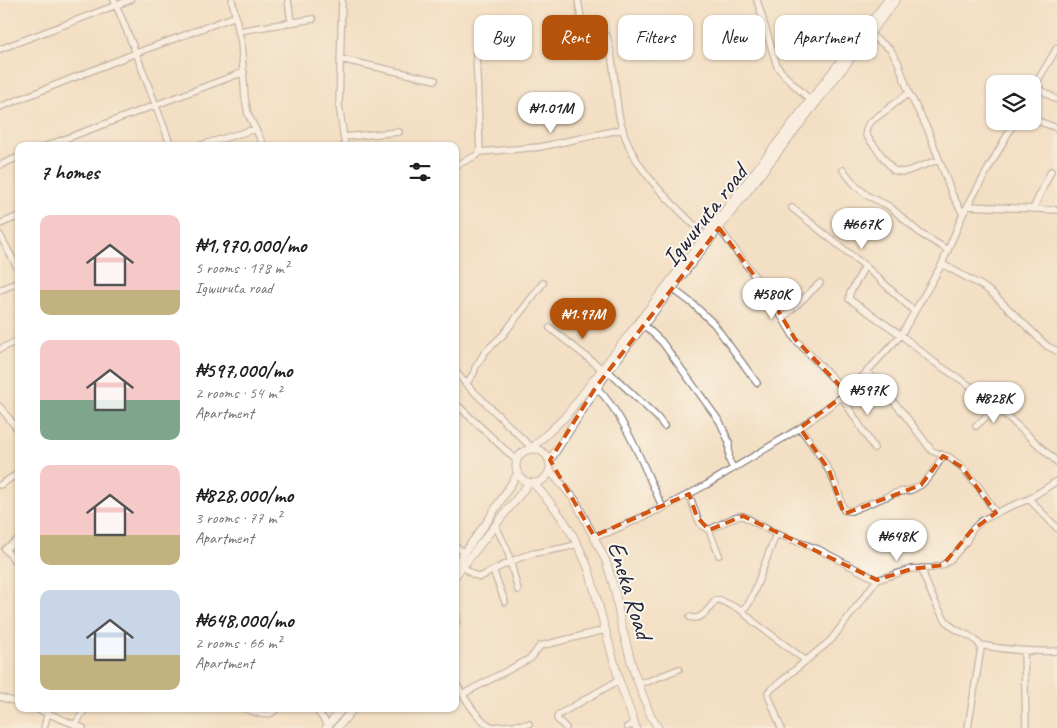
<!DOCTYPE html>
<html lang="en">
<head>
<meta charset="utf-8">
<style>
  :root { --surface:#fff; --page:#f6f6f6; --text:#202124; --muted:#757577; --accent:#b45309 }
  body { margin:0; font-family:Caveat,sans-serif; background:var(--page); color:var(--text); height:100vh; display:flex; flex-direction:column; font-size:19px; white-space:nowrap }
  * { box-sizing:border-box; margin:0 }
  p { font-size:16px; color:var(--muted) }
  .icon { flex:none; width:28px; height:28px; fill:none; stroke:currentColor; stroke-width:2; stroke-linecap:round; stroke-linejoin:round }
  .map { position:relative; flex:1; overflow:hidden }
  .side { position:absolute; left:15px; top:142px; width:444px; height:570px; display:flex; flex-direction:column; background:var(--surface); border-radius:10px; box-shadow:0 1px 4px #0004 }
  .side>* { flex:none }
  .banner { position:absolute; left:474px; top:15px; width:475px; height:45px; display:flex; gap:10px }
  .fabs { position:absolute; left:986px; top:75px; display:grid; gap:10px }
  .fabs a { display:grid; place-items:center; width:55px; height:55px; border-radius:10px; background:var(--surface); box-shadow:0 1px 4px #0004; font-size:25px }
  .price { position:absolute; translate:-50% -42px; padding:0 11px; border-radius:18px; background:#fff; color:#222; font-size:16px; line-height:32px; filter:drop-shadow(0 1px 2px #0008) }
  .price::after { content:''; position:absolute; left:50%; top:30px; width:15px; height:11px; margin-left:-8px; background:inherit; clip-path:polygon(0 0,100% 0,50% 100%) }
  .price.on { background:var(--accent); color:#fff }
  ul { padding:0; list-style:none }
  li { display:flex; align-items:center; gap:15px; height:125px; padding:0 25px }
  li span { display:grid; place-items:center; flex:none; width:140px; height:100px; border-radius:10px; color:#555 }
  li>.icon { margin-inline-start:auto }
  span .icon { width:60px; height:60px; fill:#fffc; stroke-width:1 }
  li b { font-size:21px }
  h2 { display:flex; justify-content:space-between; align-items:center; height:60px; padding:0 25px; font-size:21px }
  .chip { padding:0 18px; border-radius:10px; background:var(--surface); box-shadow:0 1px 4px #0004; font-size:18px; line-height:45px }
  .chip.on { background:var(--accent); color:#fff }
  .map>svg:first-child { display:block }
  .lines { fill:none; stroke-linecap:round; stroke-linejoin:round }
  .minor-casing { stroke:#8a807f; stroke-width:8 }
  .major-casing { stroke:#8a807f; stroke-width:9 }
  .minor { stroke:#fff; stroke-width:5.5 }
  .major { stroke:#fff; stroke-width:7 }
  .marked { fill:none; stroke:#d45411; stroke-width:4; stroke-dasharray:10 6; stroke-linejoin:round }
  .labels { text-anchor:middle; stroke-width:4; stroke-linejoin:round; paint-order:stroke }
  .street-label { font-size:25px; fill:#22223b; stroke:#fbf7ec }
</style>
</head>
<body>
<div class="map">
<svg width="1057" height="728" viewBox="0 0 1057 728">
  <rect width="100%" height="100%" fill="#fbf7ec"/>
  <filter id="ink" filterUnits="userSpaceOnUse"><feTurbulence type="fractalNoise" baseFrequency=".02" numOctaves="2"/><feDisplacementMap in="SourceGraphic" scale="10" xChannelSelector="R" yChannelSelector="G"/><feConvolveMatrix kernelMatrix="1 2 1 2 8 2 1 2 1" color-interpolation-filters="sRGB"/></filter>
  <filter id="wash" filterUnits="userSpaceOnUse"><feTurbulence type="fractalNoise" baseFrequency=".0096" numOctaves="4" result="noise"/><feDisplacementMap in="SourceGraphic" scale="20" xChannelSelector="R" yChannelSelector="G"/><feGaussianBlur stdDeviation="1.12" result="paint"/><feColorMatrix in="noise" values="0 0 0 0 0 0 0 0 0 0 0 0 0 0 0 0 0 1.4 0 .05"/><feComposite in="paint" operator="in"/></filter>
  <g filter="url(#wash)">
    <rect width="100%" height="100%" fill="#f3dfc3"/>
  </g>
  <g filter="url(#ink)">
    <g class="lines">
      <defs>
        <path id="minor" d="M114,0l22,53 35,93
          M232,0l9,42 4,56 3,16 16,32
          M288,0l3,22
          M342,0l-3,105 6,41
          M578,0l5,29 2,5 22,2c8,26 7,56 13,84 11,50 51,81 85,116
          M757,0l20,66 8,10 26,25
          M238,31l75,-12
          M869,34l21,15 8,13 11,31 19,37 24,64 11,20
          M0,49l130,-49
          M340,59l95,21
          M1035,86l22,14
          M1032,90l25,-42
          M909,93l-40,30 -3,6v6l27,35 8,2 7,-1 30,-11
          M0,107l136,-54 100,-37
          M1032,119l25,9
          M343,137l56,-5
          M46,146l198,-74
          M198,146l57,-17
          M480,152l60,-5 83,-18
          M0,165l19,-8
          M455,166l22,-11 3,-3 -4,-100 7,-21
          M843,170l14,17 11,9 21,10 32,28 27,16
          M969,206l88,4
          M792,208l73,58 49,45
          M1033,209l18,-38
          M0,224l19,-8
          M719,228l51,69 25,42 52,54
          M0,235l19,36
          M942,264l42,23 9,7 54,52 10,5
          M865,266l-15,27 -1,6 52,36 33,27 38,25 25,20 60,55
          M673,289l20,15 21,20 43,59
          M0,290l19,-8
          M783,318l37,-35
          M644,325l18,17 58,80 9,20v18l4,8
          M550,328l52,41
          M0,349l19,-9
          M455,371l11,13 66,64
          M608,371l49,46 7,9
          M867,371l37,43 28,37 17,6 13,10 17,20 17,26
          M466,384l8,-11 1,-5 10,-16 18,-17 40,-52
          M596,387c31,31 48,82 67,121
          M842,397l32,51
          M455,403l61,57
          M0,407l19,24
          M976,426l21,-19
          M800,428c13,17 25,33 34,53 5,9 6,19 10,29l7,1 44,-18 16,-3 10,-5 8,-8 14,-21
          M0,485l19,-12
          M689,494l8,23 4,8 8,5 10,25
          M1029,499l28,29
          M495,525l12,24 11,41
          M709,530l26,-13 8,-1 33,18 42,15 59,31
          M594,536l13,-3 56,-25 43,-23 94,-57 47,-35 54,-58 41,-71 21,-50 52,-93
          M19,539l-14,10 14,17
          M455,546l10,7
          M463,566l9,8 8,3c16,-8 33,-18 51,-23 15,-4 31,-4 46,-10
          M922,568c3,14 18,48 28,57 10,9 26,10 31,23l-13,80
          M493,570l12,32
          M455,606l2,14 -2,6
          M741,610l7,-5 5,-10 23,-61
          M690,617c11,5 19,-9 26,-17h4l21,10 13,12 51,38
          M980,645c26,5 51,7 77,6
          M1024,651l2,77
          M455,682c9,14 23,40 38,45l36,-3
          M638,683l11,-2 30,-12
          M463,694l68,-36 9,-12 65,-16
          M0,697l19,6
          M37,709l46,19
          M246,709c11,4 22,10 30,0
          M316,709l12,16
          M75,725l10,-16
          M627,727l7,-3
          M44,728l4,-16
          M566,728l-9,-9 1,-4 61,-35
          M781,728l-12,-31 -1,-5 63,-52 46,-60 34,-11 22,-1 10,-3 8,-6 15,-17 5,-11 10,-10 21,-11 27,-11 28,-18"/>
        <path id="major" d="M532,448l33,-31 323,-417
          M516 466a17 17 0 1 1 34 0a17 17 0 1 1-34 0Z
          M550,460l58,-89 288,-371
          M550,471l25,29 31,61 9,30 6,33 13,48 16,42 8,14
          M533,483c27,29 41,50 56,87l30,110 17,48
          M455,565l32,-43 31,-49
          M455,576l74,-93
          M326,728l16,-19
          M337,728l16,-19"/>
      </defs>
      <use href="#minor" class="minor-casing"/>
      <use href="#major" class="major-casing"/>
      <use href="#minor" class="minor"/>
      <use href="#major" class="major"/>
    </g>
  </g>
  <path d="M0 0H1057V728H0ZM719,228l51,69 25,42 52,54 -47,35 29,42 15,44 77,-29 22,-29 19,11 34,46 -25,18 -28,34 -32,4 -34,11 -134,-64 -34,14 -12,-13 -8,-23 -95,42 -44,-76 46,-73z" fill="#f3dfc3" fill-opacity=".55" fill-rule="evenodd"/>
  <path class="marked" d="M719,228l51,69 25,42 52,54 -47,35 29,42 15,44 77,-29 22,-29 19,11 34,46 -25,18 -28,34 -32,4 -34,11 -134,-64 -34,14 -12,-13 -8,-23 -95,42 -44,-76 46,-73z"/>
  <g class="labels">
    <g class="street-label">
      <text transform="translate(704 215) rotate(-52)" y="9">Igwuruta road</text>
      <text transform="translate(631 590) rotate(73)" y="9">Eneka Road</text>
    </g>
  </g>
</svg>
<div class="fabs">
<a><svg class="icon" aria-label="layers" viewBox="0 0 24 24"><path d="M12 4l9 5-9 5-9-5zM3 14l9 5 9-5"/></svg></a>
</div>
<b class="price" style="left:551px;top:134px">₦1.01M</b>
<b class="price" style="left:862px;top:250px">₦667K</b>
<b class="price" style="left:772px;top:320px">₦580K</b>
<b class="price on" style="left:583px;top:340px">₦1.97M</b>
<b class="price" style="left:868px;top:416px">₦597K</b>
<b class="price" style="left:994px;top:424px">₦828K</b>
<b class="price" style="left:897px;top:562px">₦648K</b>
<div class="banner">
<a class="chip">Buy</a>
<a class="chip on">Rent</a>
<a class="chip">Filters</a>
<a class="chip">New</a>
<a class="chip">Apartment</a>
</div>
<section class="side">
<h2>7 homes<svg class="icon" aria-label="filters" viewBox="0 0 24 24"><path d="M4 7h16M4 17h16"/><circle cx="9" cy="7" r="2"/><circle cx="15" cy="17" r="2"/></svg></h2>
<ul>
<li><span style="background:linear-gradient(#f6c9c9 75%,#c2b280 0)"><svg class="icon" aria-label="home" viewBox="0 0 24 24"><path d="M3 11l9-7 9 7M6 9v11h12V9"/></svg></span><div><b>₦1,970,000/mo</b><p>5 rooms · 178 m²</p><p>Igwuruta road</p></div></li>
<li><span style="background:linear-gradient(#f6c9c9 60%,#7fa58c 0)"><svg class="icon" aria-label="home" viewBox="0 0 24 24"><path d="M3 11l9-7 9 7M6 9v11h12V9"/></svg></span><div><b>₦597,000/mo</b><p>2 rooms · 54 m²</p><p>Apartment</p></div></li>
<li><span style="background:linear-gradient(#f6c9c9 70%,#c2b280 0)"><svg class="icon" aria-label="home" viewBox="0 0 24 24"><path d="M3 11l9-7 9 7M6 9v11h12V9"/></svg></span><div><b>₦828,000/mo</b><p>3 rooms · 77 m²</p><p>Apartment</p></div></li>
<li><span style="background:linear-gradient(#c9d6e8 65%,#c2b280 0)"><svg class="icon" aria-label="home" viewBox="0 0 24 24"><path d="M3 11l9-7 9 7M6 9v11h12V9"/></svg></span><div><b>₦648,000/mo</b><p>2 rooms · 66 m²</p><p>Apartment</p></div></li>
</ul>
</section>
</div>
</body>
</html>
